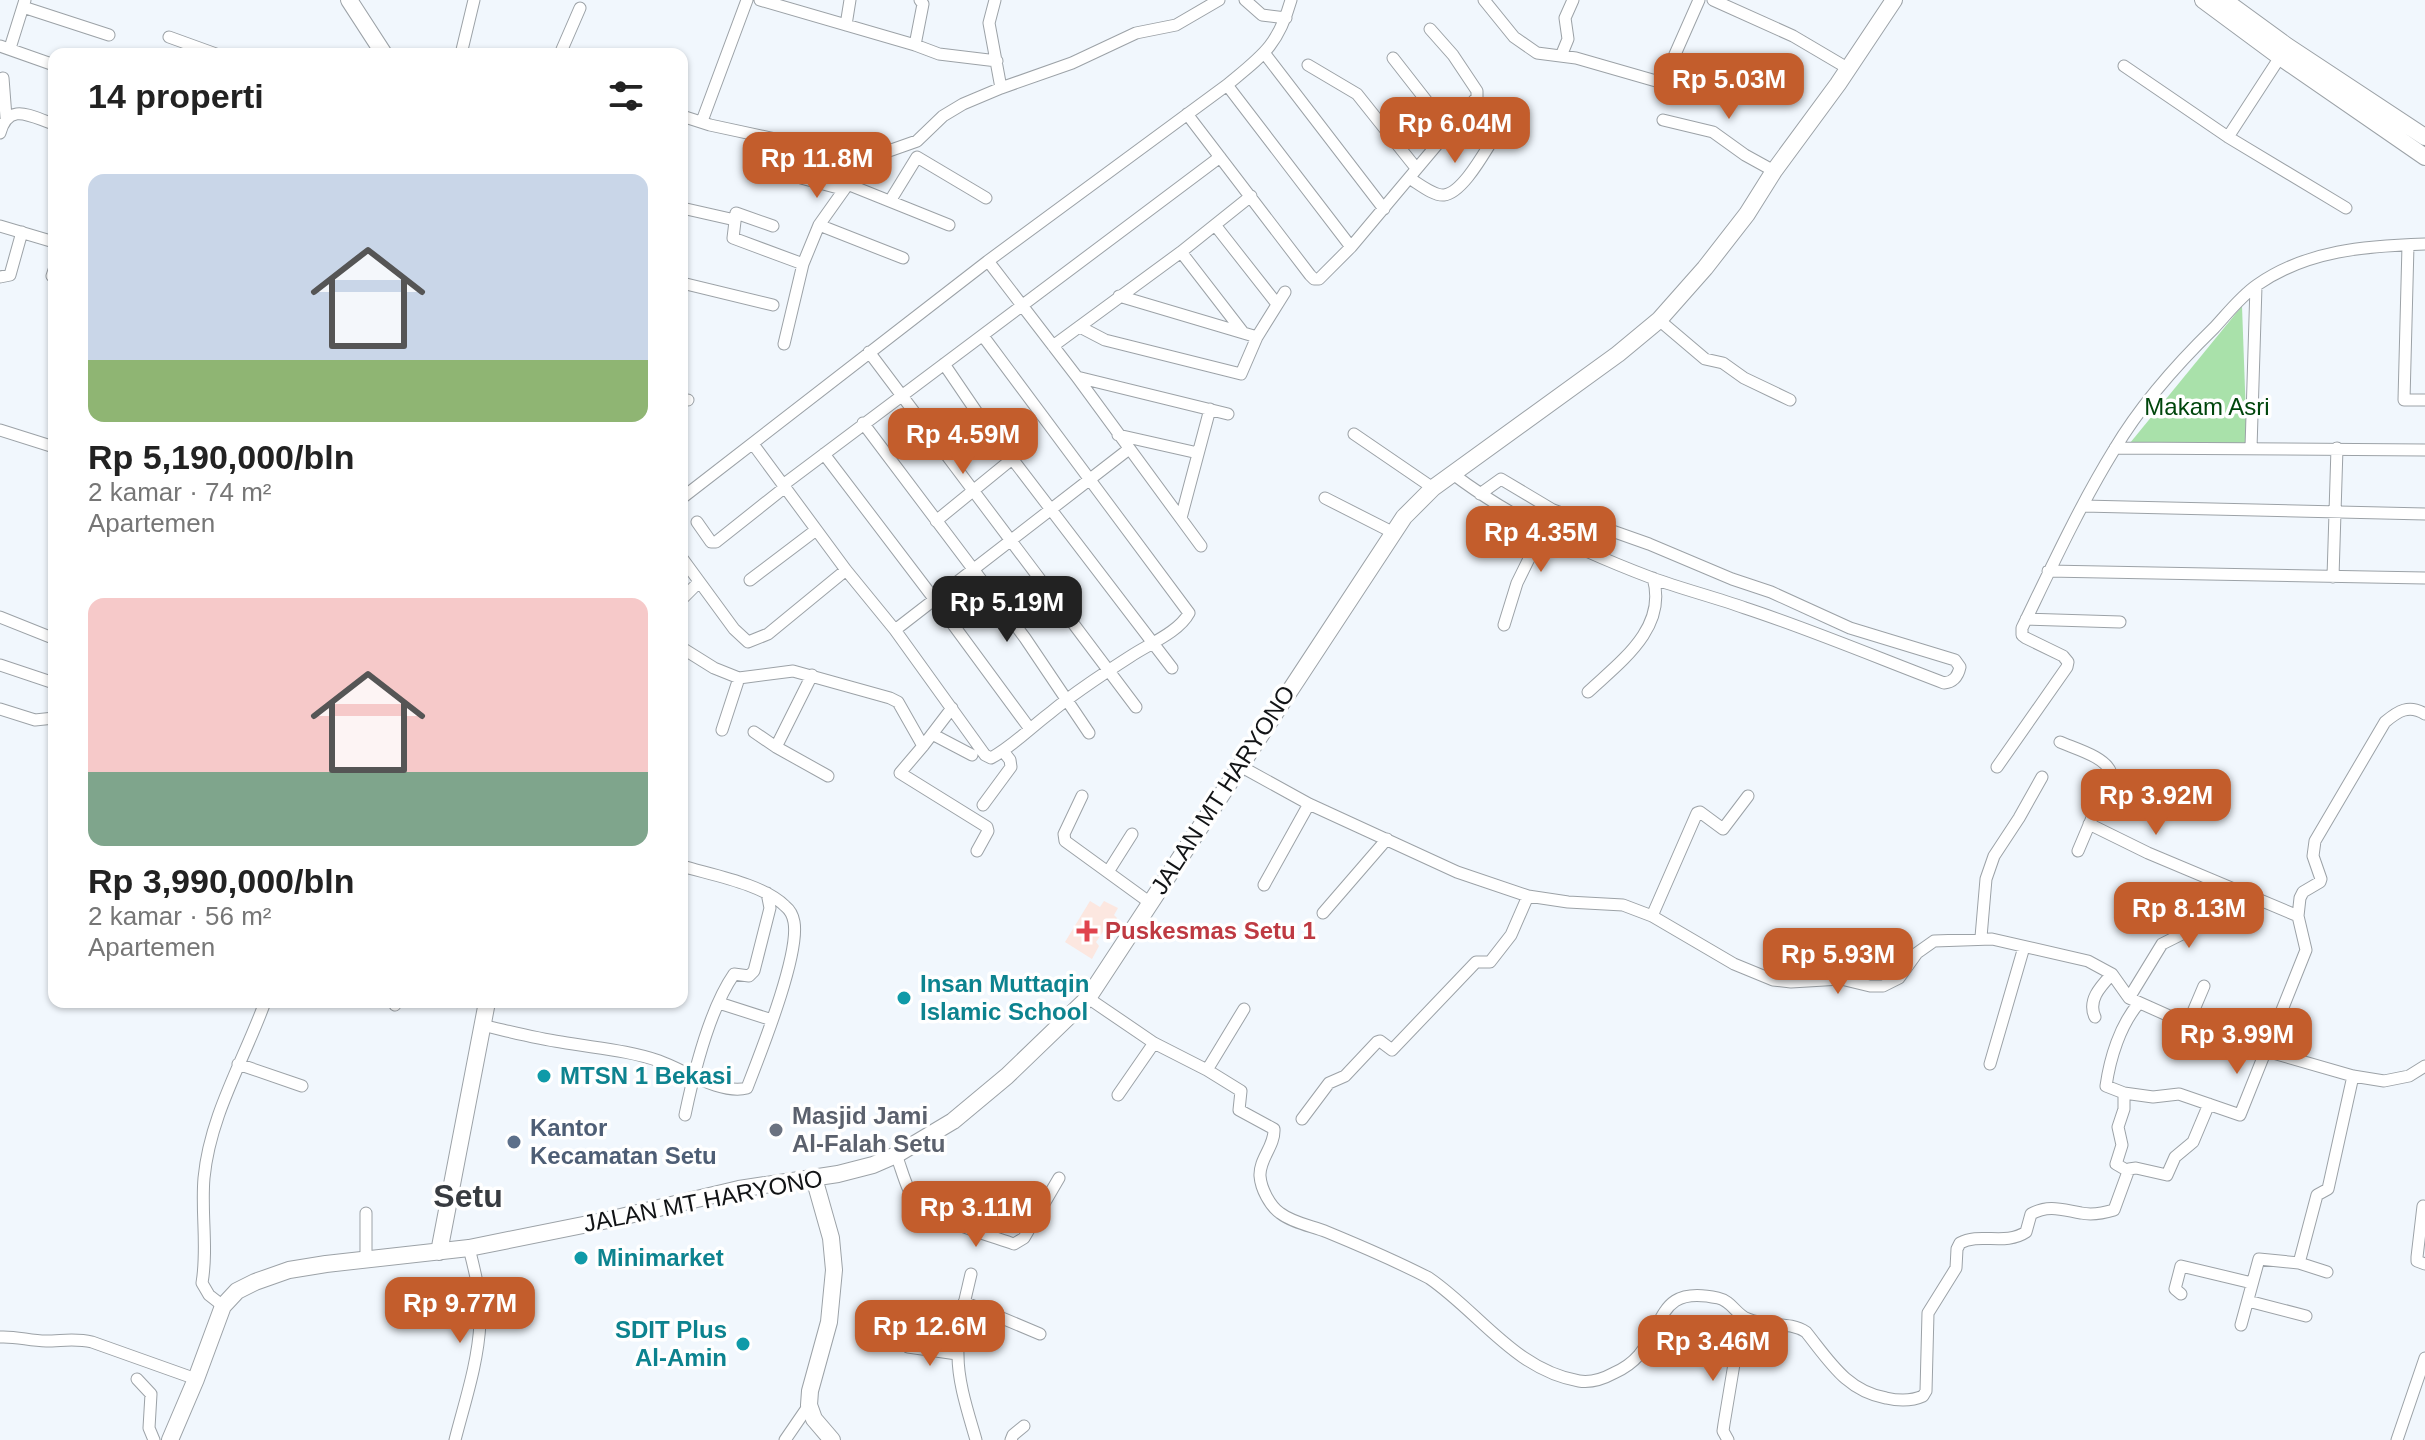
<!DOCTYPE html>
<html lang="id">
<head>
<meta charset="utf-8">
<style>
  :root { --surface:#fff; --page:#f2f2f2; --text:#222; --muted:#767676; --accent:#c35d2c }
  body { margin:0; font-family:Arial,sans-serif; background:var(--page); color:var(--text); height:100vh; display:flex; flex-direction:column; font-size:30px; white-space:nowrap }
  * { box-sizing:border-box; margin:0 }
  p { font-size:26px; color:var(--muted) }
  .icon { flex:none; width:44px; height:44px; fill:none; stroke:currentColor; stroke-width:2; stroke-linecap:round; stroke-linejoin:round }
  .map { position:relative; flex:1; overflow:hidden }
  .drawer { position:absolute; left:48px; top:48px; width:640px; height:960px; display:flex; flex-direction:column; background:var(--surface); border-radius:16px; box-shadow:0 2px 6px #0004 }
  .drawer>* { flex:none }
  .price { position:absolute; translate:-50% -68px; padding:0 18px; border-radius:16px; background:var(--accent); color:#fff; font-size:26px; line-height:52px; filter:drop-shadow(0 2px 4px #0008) }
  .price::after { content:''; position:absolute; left:50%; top:48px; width:24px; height:18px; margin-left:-12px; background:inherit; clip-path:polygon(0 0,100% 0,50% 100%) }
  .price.on { background:#222; color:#fff }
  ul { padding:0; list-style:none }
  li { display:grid; align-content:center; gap:16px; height:424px; padding:0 40px }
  li span { display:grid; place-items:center; height:248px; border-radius:16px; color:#555 }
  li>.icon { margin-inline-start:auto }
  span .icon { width:144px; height:144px; fill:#fffc; stroke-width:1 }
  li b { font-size:34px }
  h2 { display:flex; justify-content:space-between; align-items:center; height:96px; padding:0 40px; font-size:34px }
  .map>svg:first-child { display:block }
  .medical { fill:#fce7e0 }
  .green { fill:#a9e1aa }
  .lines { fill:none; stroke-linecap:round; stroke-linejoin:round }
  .street-casing { stroke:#9ca2a7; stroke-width:13 }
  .secondary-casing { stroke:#9ca2a7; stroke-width:18 }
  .street { stroke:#fff; stroke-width:11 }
  .secondary { stroke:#fff; stroke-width:16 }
  .health-dot { fill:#e0444e; stroke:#fff; stroke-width:3 }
  .culture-dot { fill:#0f9aa8; stroke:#fff; stroke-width:3 }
  .worship-dot { fill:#6b7280; stroke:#fff; stroke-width:3 }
  .service-dot { fill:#5c6f8a; stroke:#fff; stroke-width:3 }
  .labels { text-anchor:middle; stroke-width:7; stroke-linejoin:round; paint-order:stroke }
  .park-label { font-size:24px; fill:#00460c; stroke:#fff }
  .street-label { font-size:24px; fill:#121416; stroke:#fff }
  .health-label { font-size:24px; font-weight:bold; fill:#be3a42; stroke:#fff; text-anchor:start }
  .culture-label { font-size:24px; font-weight:bold; fill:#0d838f; stroke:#fff; text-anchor:start }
  .worship-label { font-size:24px; font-weight:bold; fill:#5b616d; stroke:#fff; text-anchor:start }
  .service-label { font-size:24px; font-weight:bold; fill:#4e5e75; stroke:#fff; text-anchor:start }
  .district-label { font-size:32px; font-weight:bold; fill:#373b40; stroke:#fff }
</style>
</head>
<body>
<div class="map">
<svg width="2425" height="1440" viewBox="0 0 2425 1440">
  <rect width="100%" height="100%" fill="#f1f7fd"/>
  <path class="medical" d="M1090,901l10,6 4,-6 14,7 -4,7 3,3 -8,14 -5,-2 -8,12 3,4 -7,13 -27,-17z"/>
  <path class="green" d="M2242,306l5,139 -117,-2z"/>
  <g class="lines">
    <defs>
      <path id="street" d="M760,0l155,45 24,9 58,7
        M995,0l-6,23 12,65
        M1245,0l17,15 24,3
        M1484,0l30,37 23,16 39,5 80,23 7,-1 2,-3 34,-77
        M1713,0l80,36 56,33
        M23,7l86,28
        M846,25l4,-25
        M169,37l47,17
        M915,45l8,-41 -3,-4
        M0,46l54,19
        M10,48l15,-48
        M461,54l13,-54
        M560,54l20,-46
        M1265,54l119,155
        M1561,56l7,-17 -3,-21 8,-18
        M1393,58l57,73
        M1308,65l49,29 59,74
        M2124,66l104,71 118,71
        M3,78l3,39
        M1227,85l124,162
        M1187,114l123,161 4,4h5l32,-32 126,-150v-6l-24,-36 -23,-26
        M682,116l28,9 126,27 27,11
        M1663,120l50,12 32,23 29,16
        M702,121l45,-121
        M0,133c9,-32 31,-16 54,-9
        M2228,137l54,-83
        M801,178l41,11
        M1409,178c9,5 24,18 35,17 19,-2 41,-44 51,-59
        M847,184l102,41
        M890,201l27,-44 69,41
        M682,208l53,12
        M819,225l84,33
        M1215,225l62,79
        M0,226l54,16
        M773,226l-37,-13 -3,25 70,26 -19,80
        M2408,245l-4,155h21
        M1181,252l61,79
        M988,261l89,116 124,169
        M803,264l16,-39 44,-62 20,-10 34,-12 26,-25 20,-12 38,-16 71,-25 64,-30 40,-8 43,-25
        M52,276l2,-6
        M0,277l10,-2 12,-43
        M682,283l91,22
        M1119,296l138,41
        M1659,320l46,39 18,4 21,15 46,22
        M1080,327l25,13 136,34 16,-37 28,-45
        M1053,346l128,-94 70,-56
        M869,352l267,355
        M944,364l34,50 194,254
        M1077,377l151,37
        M682,400h6
        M863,423l162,215 64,95
        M0,430l54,17
        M1354,434l79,54
        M1118,435l80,18
        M753,444l93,126 49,60 90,125 6,3c22,-12 39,-30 59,-45 25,-21 53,-39 81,-57 18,-12 48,-24 58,-43l-206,-277
        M2115,448l310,2
        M2251,448l5,-162
        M824,454l111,146 95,129
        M1453,474c59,45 130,78 199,104 30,11 62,19 93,30 67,22 133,50 199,75 10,-1 14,-7 16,-16l-5,-7 -105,-32 -79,-36 -39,-13 -83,-35 -96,-34 -52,-31 -21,15
        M783,485l437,-328
        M682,498l306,-237 239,-176c35,-29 51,-39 64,-85
        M1325,498l67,34
        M2083,506l342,8
        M1181,518l29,-109
        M936,521l76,-62
        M697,522l14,20h5l68,-54
        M682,558l52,71 14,13 20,-8 78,-64
        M2048,571l377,7
        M2333,577l4,-129
        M750,580l66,-50
        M682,599l17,-17
        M0,617l50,20
        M2026,619l94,3
        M1504,625l13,-42 36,-73
        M895,630l234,-181
        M682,648l32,20 25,10 54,-7 97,27 8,4 25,44
        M0,665l54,18
        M1588,692c32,-30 80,-64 65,-114
        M952,708l-29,38 -23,27 87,54 1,4 -11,20
        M0,709l35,11 19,-2
        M722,730l17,-52
        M754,732l22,15 52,29
        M932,734l40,21
        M2060,742c16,7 46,15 51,31l-33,78
        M776,747l36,-72
        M1240,766l69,38 148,68 71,24 40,6 55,3 29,11 82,48 39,16 18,2 50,-3 29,7h13l16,-8 18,-25 17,-12 58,-2 96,22 24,13 17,24 85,38 139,40 31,5 25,-5 16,-10
        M1997,767l70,-100 1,-5 -5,-6 -37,-18 -4,-3v-7c29,-60 57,-121 92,-178 26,-44 63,-86 100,-122 13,-14 27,-32 43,-43 50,-35 109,-39 168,-41
        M1082,796l-18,38 1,7 84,61
        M983,805l28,-38 -1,-7 -7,-9
        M2089,824l59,29 150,63
        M1108,872l24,-38
        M1264,885l45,-81
        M1323,913l64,-74
        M1652,916l45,-103 3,-1 23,17 25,-33
        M1981,937l5,-58 8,-23 25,-38 23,-41
        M1088,998l66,45 53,27 34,21 -2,19 35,19c1,17 -15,30 -14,47 1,13 10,30 20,37 13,10 32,13 47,19 34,14 69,29 102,46 50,34 86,92 150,103 12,2 24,-2 35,-8 9,-4 19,-11 25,-18 27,-33 20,-70 79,-57 14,3 18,17 30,21 18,8 42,2 58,13 24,30 41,59 80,66 13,3 26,3 37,-2l3,-5 2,-78 28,-45 1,-19 3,-6c20,-11 45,3 66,-11l5,-18c18,-10 32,-4 50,-1 10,2 23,0 33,-3l15,-41 7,-1 31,7 8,-18 18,-15 16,-38
        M2129,998l33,-54 20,-10 7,-8 21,-47
        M719,1003l53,17
        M2139,1003c-19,22 -29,55 -33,83l18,7 29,4 26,-3 61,21 66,-165 -8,-34 2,-18 3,-6 17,-10 1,-3 -8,-23 2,-15 70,-119c13,-11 24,-18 40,-8
        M395,1005l1,-3
        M2095,1017c-8,-17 6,-31 17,-43
        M481,1025c27,6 53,13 80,17 33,6 66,8 98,19 25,9 62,34 88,27 13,-34 53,-133 47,-166 -1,-6 -4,-12 -9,-16 -22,-22 -73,-31 -103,-40
        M2187,1026l17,-40
        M238,1064l64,22
        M1990,1064l34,-117
        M1207,1070l37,-61
        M2124,1093v16l-6,18 4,18 -6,19 12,7
        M1118,1095l36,-52
        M685,1115c9,-43 24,-105 49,-141l15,2 5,-5 16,-63 -3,-15
        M1302,1119l27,-36 16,-7 32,-34 3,-1 12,9 84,-88h14l21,-27 17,-39
        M896,1155c6,14 10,35 20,46 18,19 73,34 98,43l10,-6 35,-60
        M2423,1206l-6,51v4l8,3
        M366,1260v-47
        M2299,1263l28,9
        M971,1274c-6,26 -14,54 -13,81 0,28 10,57 18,85
        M2181,1294l-6,-5 6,-23 71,17
        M2248,1301l58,15
        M964,1302l76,32
        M223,1306l-14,-11 -7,-12c6,-35 -1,-70 2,-105 6,-63 40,-118 61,-176
        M2241,1325l18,-66 40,4 18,-68 11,-6 25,-113
        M0,1337c16,-1 30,4 46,4 16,0 29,-3 46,1l104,37
        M908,1347l49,7
        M137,1379l14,15 -2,34 5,12
        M455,1440c10,-39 23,-77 25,-117 2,-25 -5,-51 -11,-75
        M785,1440l24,-35
        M1011,1440l2,-5 11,-9
        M1728,1440l-5,-9 1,-7 18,-108
        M2397,1440l28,-82"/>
      <path id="secondary" d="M349,0l35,54
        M2203,0l77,57 145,100
        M2224,0l63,46 138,91
        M814,1178l17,60 3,32 -5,52 -19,69 -1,14 5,14 18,21
        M439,1252l48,-250
        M170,1440l26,-61 27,-73 14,-15 18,-9 34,-12 37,-6 143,-16 139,-28 131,-31 99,-15 35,-9 23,-10 57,-34 54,-45 81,-78 316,-481 29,-29 185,-134 41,-34 46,-52 42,-54 27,-43 64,-87 56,-84"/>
    </defs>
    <use href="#street" class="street-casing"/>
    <use href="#secondary" class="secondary-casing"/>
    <use href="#street" class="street"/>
    <use href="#secondary" class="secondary"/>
  </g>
  <path class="health-dot" d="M1083 919h8v8h8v8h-8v8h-8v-8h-8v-8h8z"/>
  <g class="culture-dot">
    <circle cx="904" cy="998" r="8"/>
    <circle cx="544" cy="1076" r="8"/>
    <circle cx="581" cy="1258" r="8"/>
    <circle cx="743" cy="1344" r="8"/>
  </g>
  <circle class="worship-dot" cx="776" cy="1130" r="8"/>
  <circle class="service-dot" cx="514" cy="1142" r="8"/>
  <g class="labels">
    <g class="park-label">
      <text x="2207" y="415">Makam Asri</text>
    </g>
    <g class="street-label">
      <text transform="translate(1223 790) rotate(-57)" y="8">JALAN MT HARYONO</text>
      <text transform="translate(703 1201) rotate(-11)" y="8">JALAN MT HARYONO</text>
    </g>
    <g class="health-label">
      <text x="1105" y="939">Puskesmas Setu 1</text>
    </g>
    <g class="culture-label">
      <text x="920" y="992">Insan Muttaqin<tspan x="920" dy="28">Islamic School</tspan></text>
      <text x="560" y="1084">MTSN 1 Bekasi</text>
      <text x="597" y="1266">Minimarket</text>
      <text x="727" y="1338" text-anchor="end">SDIT Plus<tspan x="727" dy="28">Al-Amin</tspan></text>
    </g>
    <g class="worship-label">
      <text x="792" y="1124">Masjid Jami<tspan x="792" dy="28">Al-Falah Setu</tspan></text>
    </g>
    <g class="service-label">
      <text x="530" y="1136">Kantor<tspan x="530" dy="28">Kecamatan Setu</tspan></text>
    </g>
    <g class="district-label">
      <text x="468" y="1207">Setu</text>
    </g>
  </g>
</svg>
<b class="price" style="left:1729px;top:121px">Rp 5.03M</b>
<b class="price" style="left:1455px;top:165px">Rp 6.04M</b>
<b class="price" style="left:817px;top:200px">Rp 11.8M</b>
<b class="price" style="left:963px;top:476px">Rp 4.59M</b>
<b class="price" style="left:1541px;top:574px">Rp 4.35M</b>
<b class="price on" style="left:1007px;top:644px">Rp 5.19M</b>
<b class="price" style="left:2156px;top:837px">Rp 3.92M</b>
<b class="price" style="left:2189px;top:950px">Rp 8.13M</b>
<b class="price" style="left:1838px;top:996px">Rp 5.93M</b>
<b class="price" style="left:2237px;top:1076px">Rp 3.99M</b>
<b class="price" style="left:976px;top:1249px">Rp 3.11M</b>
<b class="price" style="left:460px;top:1345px">Rp 9.77M</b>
<b class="price" style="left:930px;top:1368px">Rp 12.6M</b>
<b class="price" style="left:1713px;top:1383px">Rp 3.46M</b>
<section class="drawer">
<h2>14 properti<svg class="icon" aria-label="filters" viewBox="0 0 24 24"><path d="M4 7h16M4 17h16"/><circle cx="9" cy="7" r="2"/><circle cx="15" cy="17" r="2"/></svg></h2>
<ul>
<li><span style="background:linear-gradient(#c9d6e8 75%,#8fb573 0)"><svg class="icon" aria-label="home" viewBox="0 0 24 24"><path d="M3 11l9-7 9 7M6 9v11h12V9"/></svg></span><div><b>Rp 5,190,000/bln</b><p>2 kamar · 74 m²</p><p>Apartemen</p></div></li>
<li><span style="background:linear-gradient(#f6c9c9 70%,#7fa58c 0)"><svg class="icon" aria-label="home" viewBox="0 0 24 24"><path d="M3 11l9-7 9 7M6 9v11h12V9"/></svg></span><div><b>Rp 3,990,000/bln</b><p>2 kamar · 56 m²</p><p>Apartemen</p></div></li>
</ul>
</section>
</div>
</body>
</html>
